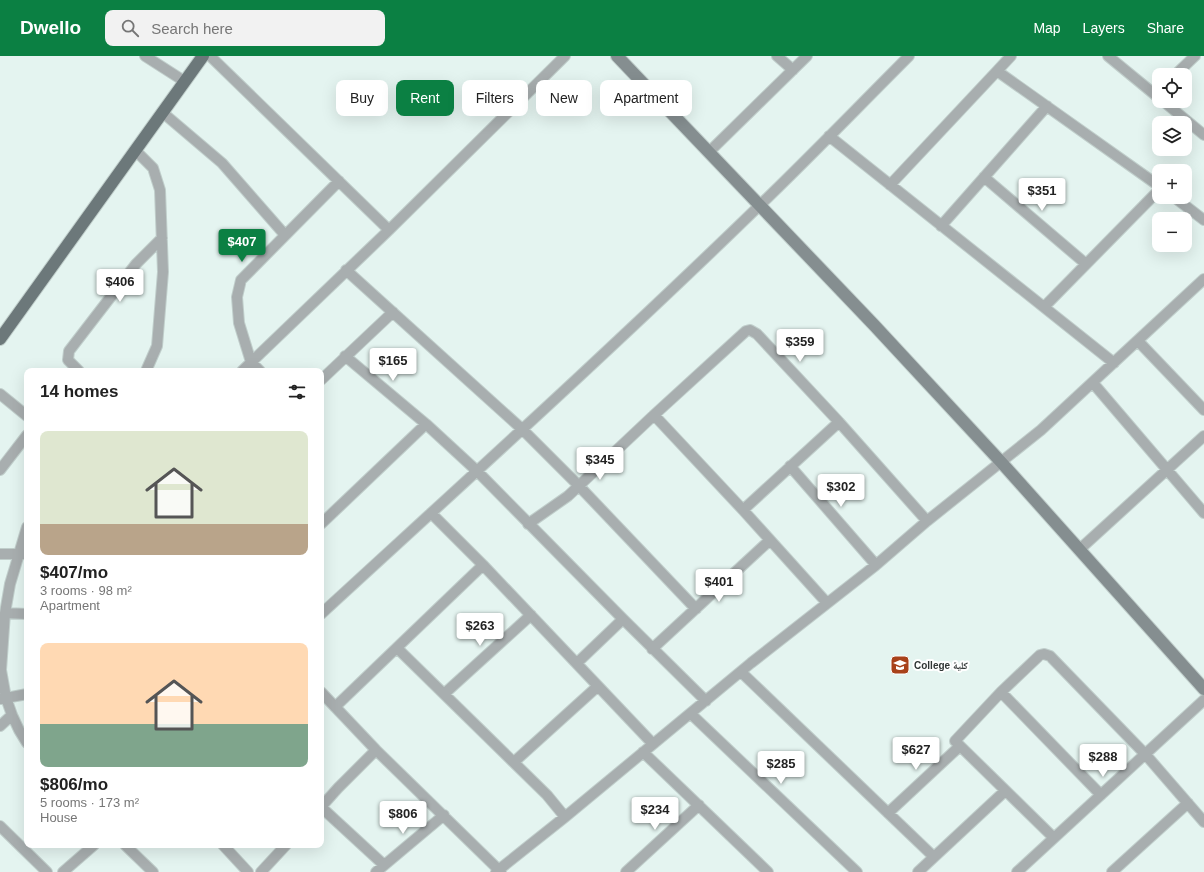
<!DOCTYPE html>
<html lang="en">
<head>
<meta charset="utf-8">
<style>
  :root { --surface:#fff; --page:#f2f2f2; --text:#222; --muted:#767676; --accent:#0b8043 }
  body { margin:0; font-family:Arial,"Noto Naskh Arabic",sans-serif; background:var(--page); color:var(--text); height:100vh; display:flex; flex-direction:column; font-size:15px; white-space:nowrap }
  * { box-sizing:border-box; margin:0 }
  p { font-size:13px; color:var(--muted) }
  .icon { flex:none; width:22px; height:22px; fill:none; stroke:currentColor; stroke-width:2; stroke-linecap:round; stroke-linejoin:round }
  .map { position:relative; flex:1; overflow:hidden }
  .drawer { position:absolute; left:24px; top:312px; width:300px; height:480px; display:flex; flex-direction:column; background:var(--surface); border-radius:8px; box-shadow:0 4px 16px #0002 }
  .drawer>* { flex:none }
  .hud { position:absolute; left:336px; top:24px; width:380px; height:36px; display:flex; gap:8px }
  .controls { position:absolute; left:1152px; top:12px; display:grid; gap:8px }
  .controls a { display:grid; place-items:center; width:40px; height:40px; border-radius:8px; background:var(--surface); box-shadow:0 4px 16px #0002; font-size:20px }
  .price { position:absolute; translate:-50% -34px; padding:0 9px; border-radius:4px; background:#fff; color:#222; font-size:13px; line-height:26px; filter:drop-shadow(0 1px 2px #0008) }
  .price::after { content:''; position:absolute; left:50%; top:24px; width:12px; height:9px; margin-left:-6px; background:inherit; clip-path:polygon(0 0,100% 0,50% 100%) }
  .price.on { background:var(--accent); color:#fff }
  ul { padding:0; list-style:none }
  li { display:grid; align-content:center; gap:8px; height:212px; padding:0 16px }
  li span { display:grid; place-items:center; height:124px; border-radius:8px; color:#555 }
  li>.icon { margin-inline-start:auto }
  span .icon { width:72px; height:72px; fill:#fffc; stroke-width:1 }
  li b { font-size:17px }
  h2 { display:flex; justify-content:space-between; align-items:center; height:48px; padding:0 16px; font-size:17px }
  .tag { padding:0 14px; border-radius:8px; background:var(--surface); box-shadow:0 4px 16px #0002; font-size:14px; line-height:36px }
  .tag.on { background:var(--accent); color:#fff }
  header { display:flex; align-items:center; gap:24px; box-sizing:border-box; height:56px; padding:0 20px; background:var(--accent); color:#fff }
  header strong { font-size:19px }
  nav { display:flex; gap:22px; margin-inline-start:auto; font-size:14px }
  .search { width:280px; height:36px; background:var(--page); display:flex; align-items:center; gap:10px; box-sizing:border-box; padding:0 14px; border-radius:8px; color:var(--muted); font-size:15px }
  .map>svg:first-child { display:block }
  .lines { fill:none; stroke-linecap:round; stroke-linejoin:round }
  .street-casing { stroke:#c0cecb; stroke-width:12 }
  .secondary-casing { stroke:#c0cecb; stroke-width:14 }
  .primary-casing { stroke:#c0cecb; stroke-width:14 }
  .street { stroke:#a8aeaf; stroke-width:10 }
  .secondary { stroke:#858e90; stroke-width:12 }
  .primary { stroke:#6c787a; stroke-width:12 }
  .labels { text-anchor:middle; stroke-width:4; stroke-linejoin:round; paint-order:stroke }
  .poi-label { font-size:10px; font-weight:bold; fill:#303635; stroke:#fff; text-anchor:start }
</style>
</head>
<body>
<header>
<strong>Dwello</strong>
<div class="search"><svg class="icon" aria-label="search" viewBox="0 0 24 24"><circle cx="10" cy="10" r="6"/><path d="M15 15l6 6"/></svg>Search here</div>
<nav><a>Map</a><a>Layers</a><a>Share</a></nav>
</header>
<div class="map">
<svg width="1204" height="816" viewBox="0 0 1204 816">
  <rect width="100%" height="100%" fill="#e4f4f0"/>
  <g class="lines">
    <defs>
      <path id="street" d="M145,0l39,25
        M210,0l179,174
        M777,0l16,14
        M1011,0l-14,15 162,115
        M1108,0l51,42
        M1175,19l20,-19
        M1163,45l41,34
        M162,56l60,51 63,72
        M829,80l285,227
        M135,94l18,18 7,22 3,82 -6,74 -11,25
        M709,96l98,-96
        M984,121l102,87
        M890,129l107,-114
        M1174,141l30,23
        M941,170l106,-120
        M346,214l177,160 56,56 117,123
        M1044,251l115,-117
        M1138,285l66,69
        M345,300l81,68
        M79,315l-11,-11 1,-9 67,-87 26,-26
        M242,315l147,-141 176,-174
        M260,315l-9,-9 -12,-39 -2,-26 4,-17 98,-99
        M321,324l72,-68
        M1093,327l111,130
        M0,338l27,22
        M654,359l89,95 84,93
        M790,410l86,99
        M0,414l27,-35
        M743,454l96,-88
        M431,457l52,52
        M321,468l105,-100 51,47 146,148 83,82
        M528,468l40,-28 86,-81 92,-84 4,-1 7,4 82,88 88,99
        M27,471l-17,57 -5,29 -4,57 5,28 6,17 7,15 8,13
        M1080,493l124,-113
        M0,498h27
        M5,557l22,1
        M321,558c147,-135 295,-269 438,-408 51,-49 100,-100 150,-150
        M397,592l150,147 18,22
        M652,593l118,-109
        M577,607l46,-44
        M741,616l193,185
        M321,636l55,58 125,122
        M1001,636l100,103
        M444,638l87,-79
        M0,643l27,-5
        M335,651l148,-142 170,179
        M691,658l166,158
        M0,670l12,-11
        M643,696l125,120
        M514,706l84,-76
        M321,751l63,58
        M321,751l17,-19 38,-38
        M888,757l72,-67
        M0,770l47,46
        M1054,782l-99,-97 46,-49 39,-37 4,-1 6,2 96,99 58,67
        M125,789l28,27
        M223,789l25,27
        M63,816l31,-27
        M261,816l25,-27
        M376,816l68,-57
        M496,816l69,-55 186,-154 125,-98 51,-44 114,-91 163,-151
        M626,816l73,-67
        M918,816l87,-81
        M1017,816l187,-172
        M1112,816l76,-69"/>
      <path id="secondary" d="M617,0l257,269 127,137 203,227"/>
      <path id="primary" d="M0,283l203,-283"/>
    </defs>
    <use href="#street" class="street-casing"/>
    <use href="#secondary" class="secondary-casing"/>
    <use href="#primary" class="primary-casing"/>
    <use href="#street" class="street"/>
    <use href="#secondary" class="secondary"/>
    <use href="#primary" class="primary"/>
  </g>
  <defs>
    <symbol id="school-square" viewBox="-11 -11 22 22"><rect x="-9" y="-9" width="18" height="18" rx="4" fill="#a8411a" stroke="#fff"/><path d="M0-5L7-2L0 1L-7-2ZM-4 1L0 2.5L4 1V4Q0 6-4 4Z" fill="#fff"/></symbol>
  </defs>
  <g fill-rule="evenodd">
    <use href="#school-square" x="889" y="598" width="22" height="22"/>
  </g>
  <g class="labels">
    <g class="poi-label">
      <text x="914" y="613">College كلية</text>
    </g>
  </g>
</svg>
<div class="controls">
<a><svg class="icon" aria-label="locate" viewBox="0 0 24 24"><circle cx="12" cy="12" r="6"/><path d="M12 2v4M12 18v4M2 12h4M18 12h4"/></svg></a>
<a><svg class="icon" aria-label="layers" viewBox="0 0 24 24"><path d="M12 4l9 5-9 5-9-5zM3 14l9 5 9-5"/></svg></a>
<a>+</a>
<a>−</a>
</div>
<b class="price" style="left:1042px;top:156px">$351</b>
<b class="price on" style="left:242px;top:207px">$407</b>
<b class="price" style="left:120px;top:247px">$406</b>
<b class="price" style="left:800px;top:307px">$359</b>
<b class="price" style="left:393px;top:326px">$165</b>
<b class="price" style="left:600px;top:425px">$345</b>
<b class="price" style="left:841px;top:452px">$302</b>
<b class="price" style="left:719px;top:547px">$401</b>
<b class="price" style="left:480px;top:591px">$263</b>
<b class="price" style="left:916px;top:715px">$627</b>
<b class="price" style="left:1103px;top:722px">$288</b>
<b class="price" style="left:781px;top:729px">$285</b>
<b class="price" style="left:655px;top:775px">$234</b>
<b class="price" style="left:403px;top:779px">$806</b>
<div class="hud">
<a class="tag">Buy</a>
<a class="tag on">Rent</a>
<a class="tag">Filters</a>
<a class="tag">New</a>
<a class="tag">Apartment</a>
</div>
<section class="drawer">
<h2>14 homes<svg class="icon" aria-label="filters" viewBox="0 0 24 24"><path d="M4 7h16M4 17h16"/><circle cx="9" cy="7" r="2"/><circle cx="15" cy="17" r="2"/></svg></h2>
<ul>
<li><span style="background:linear-gradient(#dfe7d0 75%,#b9a48a 0)"><svg class="icon" aria-label="home" viewBox="0 0 24 24"><path d="M3 11l9-7 9 7M6 9v11h12V9"/></svg></span><div><b>$407/mo</b><p>3 rooms · 98 m²</p><p>Apartment</p></div></li>
<li><span style="background:linear-gradient(#ffd9b3 65%,#7fa58c 0)"><svg class="icon" aria-label="home" viewBox="0 0 24 24"><path d="M3 11l9-7 9 7M6 9v11h12V9"/></svg></span><div><b>$806/mo</b><p>5 rooms · 173 m²</p><p>House</p></div></li>
</ul>
</section>
</div>
</body>
</html>
